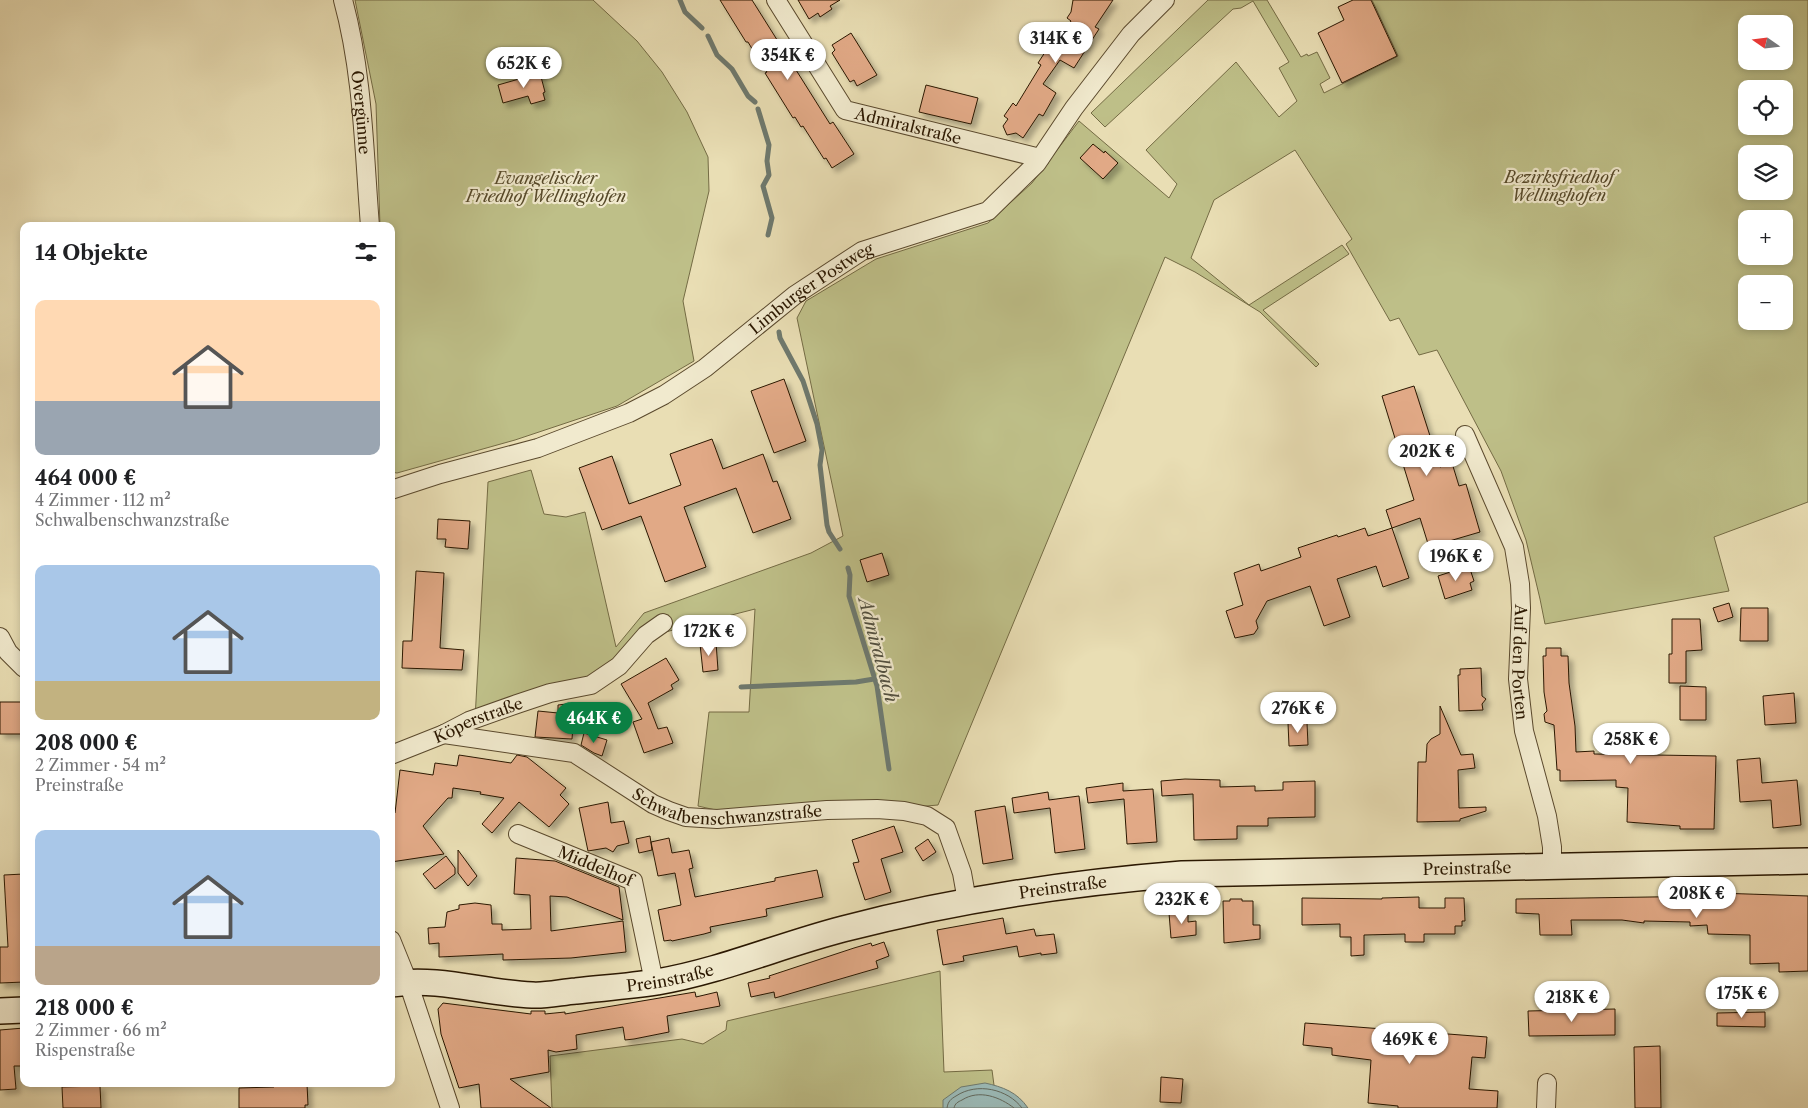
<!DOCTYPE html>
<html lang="de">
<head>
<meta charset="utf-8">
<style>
  :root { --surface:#fff; --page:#f2f2f2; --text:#202124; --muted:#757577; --accent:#0b8043 }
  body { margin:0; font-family:"Libre Caslon Text",serif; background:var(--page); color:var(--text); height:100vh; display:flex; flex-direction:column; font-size:19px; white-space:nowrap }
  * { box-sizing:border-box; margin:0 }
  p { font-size:16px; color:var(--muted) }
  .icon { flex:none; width:28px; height:28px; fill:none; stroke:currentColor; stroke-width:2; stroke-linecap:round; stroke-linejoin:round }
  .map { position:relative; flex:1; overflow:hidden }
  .sheet { position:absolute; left:20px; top:222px; width:375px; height:865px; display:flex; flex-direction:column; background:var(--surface); border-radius:10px; box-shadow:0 2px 8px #0003 }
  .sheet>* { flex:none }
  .needle { width:32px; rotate:284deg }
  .buttons { position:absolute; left:1738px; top:15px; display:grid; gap:10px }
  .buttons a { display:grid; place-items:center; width:55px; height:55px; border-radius:10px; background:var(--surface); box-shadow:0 2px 8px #0003; font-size:25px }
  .price { position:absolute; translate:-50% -42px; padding:0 11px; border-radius:18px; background:#fff; color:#222; font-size:16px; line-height:32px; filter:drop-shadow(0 1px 2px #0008) }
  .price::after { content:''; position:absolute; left:50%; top:30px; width:15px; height:11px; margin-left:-8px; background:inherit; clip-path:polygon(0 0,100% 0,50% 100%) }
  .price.selected { background:var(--accent); color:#fff }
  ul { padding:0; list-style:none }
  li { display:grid; align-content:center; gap:10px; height:265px; padding:0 15px }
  li span { display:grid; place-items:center; height:155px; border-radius:10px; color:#555 }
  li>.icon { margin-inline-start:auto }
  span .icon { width:90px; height:90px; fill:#fffc; stroke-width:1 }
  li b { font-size:21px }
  h2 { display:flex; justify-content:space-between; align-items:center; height:60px; padding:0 15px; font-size:21px }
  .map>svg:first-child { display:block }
  .green { fill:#bebf88; stroke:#746b44; fill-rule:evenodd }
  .water { fill:#9bbab7; stroke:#6e796e }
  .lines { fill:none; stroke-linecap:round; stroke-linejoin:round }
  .shore { stroke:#62685c; stroke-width:1 }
  .stream { stroke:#6e796e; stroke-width:5 }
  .building { fill:#e1a986; stroke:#2a1700; filter:url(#shadow) }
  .street-casing { stroke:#5a492d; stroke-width:20 }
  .secondary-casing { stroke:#2a1700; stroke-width:28 }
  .street { stroke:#f1eace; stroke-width:18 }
  .secondary { stroke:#f1eace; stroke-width:25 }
  .labels { text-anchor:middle; stroke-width:4.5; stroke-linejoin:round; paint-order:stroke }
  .street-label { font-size:16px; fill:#2a1700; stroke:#f1eace }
  .park-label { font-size:16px; font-style:italic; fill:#564929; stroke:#f1eace }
  .water-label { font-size:18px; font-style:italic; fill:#525040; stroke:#f1eace }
</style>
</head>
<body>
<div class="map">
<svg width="1808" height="1108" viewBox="0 0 1808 1108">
  <defs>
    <filter id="shadow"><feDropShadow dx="4.5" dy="4.5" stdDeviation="2.5" flood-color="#0004"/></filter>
  </defs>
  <rect width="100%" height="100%" fill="#e9deb4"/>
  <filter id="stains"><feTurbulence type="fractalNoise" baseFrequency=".004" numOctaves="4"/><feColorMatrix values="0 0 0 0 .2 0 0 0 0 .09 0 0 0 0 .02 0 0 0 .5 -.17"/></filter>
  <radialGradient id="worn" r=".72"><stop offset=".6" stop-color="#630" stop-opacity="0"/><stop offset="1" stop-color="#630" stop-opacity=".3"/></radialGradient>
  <path class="green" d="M355,0h238l44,41 25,31 25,40 21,45 1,34 -26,110 11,60 -77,45 -102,34 -118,33 -6,-1v-246h-11l-4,-122z
    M1208,0h59l34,57 6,-3 1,2 9,-4 13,26 -10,6 4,9 74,-37 -26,-56h436v502l-94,35 15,54 -184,33 -5,-25 -14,-59 -25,-69 -64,-121 -18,5 -20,-37 -9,3 -44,-77 6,-5 -57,-89 -81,50 -23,58 58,47 93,-60 7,9 -86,56 56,54 -3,3 -56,-55 -65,-40 -30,-15 -227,548 -46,4 -159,5 -35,-8 11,-94h40l6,-103 -113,29 -51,44 -116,37 13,-237 43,-12 13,44 22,3 19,-5 31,135 28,-34 167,-60 32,-17 -46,-218 9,-17 70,-42 112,-36 44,-40 47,-62 90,77 8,-14 -31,-34 90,-88 43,55 18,-16 -18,-33 10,-6 -36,-61 -12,7 -8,1 -128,118 -14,-14zM1746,24h38v37h-38zM1746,89h38v37h-38zM1746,154h38v37h-38zM1746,219h38v37h-38zM1746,284h38v37h-38z
    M940,971l4,101 48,-2 5,38h-445l-2,-52 132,-17 21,5 23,-14 1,-9z"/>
  <path class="water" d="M985,1083c18,4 32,9 43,25h-85v-8l18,-13z"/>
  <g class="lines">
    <path class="shore" d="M947,1108c1,-7 4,-9 9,-12 21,-14 52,-7 66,12
      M954,1108c1,-5 4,-6 8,-8 17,-11 38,-3 52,8"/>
    <path class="stream" d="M680,0l5,12 17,16
      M708,36l9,19 15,14 16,27 7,6
      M758,109l11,36 -2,16 2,14 -6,11 9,32 -4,17
      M779,332l1,6 23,43 14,43 5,26 -2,15 7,60 2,7 11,17
      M848,568l2,7 -1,21 28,90 12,83
      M741,687l115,-5 18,-3"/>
  </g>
  <path class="building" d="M720,0h32l78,124 3,-2 21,32 -22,14 -6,-10 -2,1 -21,-33 -2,1 -6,-10 -2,1 -28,-45 2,-1 -13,-20 -6,-10h-2z
    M798,0h42l-10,6 2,3 -12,8 -2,-4 -9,6z
    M1073,0h40l-18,27 4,2 -25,39 -14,-8 -17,24 13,9 -13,23 -4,-2 -16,24 -7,-5 -9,2 -4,-9 5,-7 -4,-3 9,-13 3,3 25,-41 -3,-2 11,-17 11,-8 11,-17 -4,-3 4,-6z
    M1353,0h18l26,56 -55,27 -24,-50 26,-13 -6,-13z
    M851,33l26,42 -20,11 -3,-6 -4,2 -18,-29 3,-3 -3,-5z
    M540,73l5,19 -2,1 2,7 -14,4 -3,-8 -25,7 -5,-18z
    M926,85l52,13 -7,26 -52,-12z
    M1093,144l11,9 1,-2 13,12 -15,16 -23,-21z
    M784,379l22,62 -32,12 -23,-62z
    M1414,386l26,81 12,-4 7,23 7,-2 14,48 -51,15 -9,-29 -28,10 -6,-18 28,-10 -32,-104z
    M712,439l11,30 40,-15 10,28 4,-1 14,38 -38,14 -17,-45 -52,19 22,60 -41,15 -24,-66 -39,14 -23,-62 33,-12 17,48 52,-19 -11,-31z
    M438,519l32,2 -2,28 -23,-2 1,-8h-9z
    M1365,528l3,8 24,-8 17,50 -26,9 -7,-21 -39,13 13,38 -26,9 -14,-40 -43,15 -11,20 2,7 -4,6 -19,4 -9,-27 17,-6 -9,-32 25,-9 2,7 40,-14 -3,-9 39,-13 1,2z
    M882,553l7,22 -22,7 -7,-22z
    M1469,566l5,15 -4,2 2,7 -27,9 -7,-23z
    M416,571l28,2 -4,75 24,2 -2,20 -60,-2 1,-27h9z
    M1729,603l4,14 -15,5 -5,-14z
    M1741,608h27v33h-28z
    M1672,619h28l2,31 -16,1v32h-17v-29h3z
    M716,642l2,28 -15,2 -3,-28z
    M1546,648h15v8h7l1,27 6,43 1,26 18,-1v3l122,2 -2,73h-34v-3l-53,-4 1,-34 -12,-1v-7l-56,1v-11h-3l-3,-45 -9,-3 -1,-8 3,-3 -3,-19 -1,-36h3z
    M666,658l13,22 -8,5 2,4 -25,14 10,26 9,-2 6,16 -29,10 -11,-31 9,-3 -21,-35z
    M1481,668l1,28 4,3 -4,5 1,6 -24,1 -1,-36h2v-6z
    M1680,686l26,1v33h-26z
    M1794,693l2,30 -31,2 -2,-29z
    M0,702h23v32h-23z
    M575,703l-3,36 -37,-2 3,-26 20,2v-8z
    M1440,706l21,49 12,-1 2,14 -17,2 1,38 27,-1v4l-26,8v2l-43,1 1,-60h8l1,-18 4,-5 9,-5z
    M1288,723h19l1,22 -19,1z
    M584,733l23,7 -5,16 -8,-3 -13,-8z
    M459,755l52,8 6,-8 10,2 39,31 -6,7 9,9 -20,23 -30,-25 -27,31 -10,-9 22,-26 -24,-4 1,-2 -28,-4 -1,10h-4l-25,28 21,28 -53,8v-51l4,2 5,-43 33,5 2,-12 22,3z
    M1760,758l2,25 35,-3 4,45 -28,3 -2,-28 -31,2 -3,-42z
    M1185,779l35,1v7l35,-1v5l28,-1v-8l32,-1v36l-47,1v8h-31v13l-43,1 -1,-46 -31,2 -1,-15z
    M1123,783v8l30,-2 4,53 -30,2 -3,-45 -36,4 -2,-15z
    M1048,792l1,8 30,-4 6,53 -30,4 -5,-45 -36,5 -2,-15z
    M608,802l3,21 13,-2 5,22 -12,3 -4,6 -7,-4 -18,3 -9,-43z
    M1005,806l8,53 -30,5 -8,-53z
    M894,826l9,26 -22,7 10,33 -26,8 -12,-37 6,-1 -7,-22z
    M650,836l2,14 -13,3 -3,-14z
    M669,838l3,15 17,-3 4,18 -4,1 6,28 80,-16v-3l42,-8 6,27 -57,12 1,7 -57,11 1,5 -7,2 -32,7 -1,-1 -7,1 -6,-31 23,-5 -6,-32 -17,3 -7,-34z
    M928,839l8,13 -13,9 -8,-13z
    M458,850l19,26 -9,10 -10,-13z
    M446,856l9,12v6l-20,15 -12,-15z
    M516,858l39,3 64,26 4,33 -56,-23 -17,-1 1,35 72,-10 3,31 -55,6 -68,2v-6l-64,3v-14l-10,1 -1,-16 17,-1 2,-15 12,-3v-4l16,-2 16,2 1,19h10v6l29,-1 -1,-34 -16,-1z
    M24,874v108l-24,1v-36h8l-4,-72z
    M1717,893l91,3v75l-29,1v-9l-29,1v-29l-42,-1 -1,-9 -17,1v-4l-46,-1v2l-22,-3h-51l1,15h-32l-1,-21 -23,-1v-14l201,-3z
    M1419,897v11h26v-10h19l1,23h-3v5h-7v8h-31v8h-19v-8l-41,1v20l-13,1v-19h-11v-13l-38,1v-27l80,1v-1z
    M1230,899h12v2h11v24h7v14l-36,4 -1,-42h7z
    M1188,912v10l8,-1v14l-25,3 -2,-25z
    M1003,918l3,16 28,-5 2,7 18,-2 3,19 -16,2v-2l-22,4 -2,-11 -54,10 1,5 -21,4 -6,-35z
    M884,942l5,14 -13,5 2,7 -103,30 -1,-6 -23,5 -3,-14 22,-5 -1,-2 85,-28 17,-5 1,3z
    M695,992l1,5 21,-5 3,14 -53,10 2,16 -35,7 -9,1 -2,-13 -47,8 1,14 -21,3 -8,-2 1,22 -39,7 41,29h-70l-2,-24 -20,4 -18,-54 -3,-25 5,-6 88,11v-3h14v3l20,-2v2z
    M1615,1009v26l-86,1 -1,-25z
    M1765,1012v15l-48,-1v-13z
    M1305,1023l182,14 -2,21 -13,-1 -3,32 29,2 -1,17h-99v-2l-30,-3 3,-43 -39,-5v-7l-29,-3z
    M24,1028v38h-10l2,23 -16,1v-60z
    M1660,1046l1,62h-26l-1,-61z
    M1161,1077l22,2 -2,24 -21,-1z
    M286,1084h21l1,21h-3v3h-66v-20l35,-1v-1l12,-1z
    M100,1086l1,22h-38l-1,-21z"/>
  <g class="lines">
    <defs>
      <g id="street">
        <path id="s1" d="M343,0c20,73 21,151 27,226"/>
        <path id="s2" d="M776,0l69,110 195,48"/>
        <path id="s3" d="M1465,435l49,112 6,37 1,24 -3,71 6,52 23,85 5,31v19"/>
        <path id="s4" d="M391,490l49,-16 98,-26 91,-35 35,-18 41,-27 90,-73 67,-44 126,-40 49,-48 37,-55 57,-74 34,-34"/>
        <path d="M0,637l8,15 16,16"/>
        <path id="s5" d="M444,734l130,19 79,51 16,7 17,6 31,2 110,-9 50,-1 27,2 23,5 19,12 16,45 5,28"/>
        <path id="s6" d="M391,755l53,-21 25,-13 48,-17 33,-11 41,-8 28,-19 27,-31 17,-12"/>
        <path id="s7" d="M518,834l115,47 21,101"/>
        <path d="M391,940l17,42 42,126"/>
        <path d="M1546,1108l1,-25"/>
      </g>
      <g id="secondary">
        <path id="s8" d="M391,984c51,-7 92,9 141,11 14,1 30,-3 44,-4 27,-3 54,-5 81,-9 64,-11 124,-37 186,-53 111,-29 225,-46 339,-55l626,-13"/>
        <path d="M0,1011l24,-1"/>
      </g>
    </defs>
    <use href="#street" class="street-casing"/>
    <use href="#secondary" class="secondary-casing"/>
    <use href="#street" class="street"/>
    <use href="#secondary" class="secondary"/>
  </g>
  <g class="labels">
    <g class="street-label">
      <text dy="6" stroke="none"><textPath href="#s1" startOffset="114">Overgünne</textPath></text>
      <text dy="6" stroke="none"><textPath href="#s2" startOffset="195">Admiralstraße</textPath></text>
      <text dy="6" stroke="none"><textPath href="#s4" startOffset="472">Limburger Postweg</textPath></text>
      <text dy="6" stroke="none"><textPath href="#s3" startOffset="238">Auf den Porten</textPath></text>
      <text dy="6" stroke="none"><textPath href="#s6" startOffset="94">Köperstraße</textPath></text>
      <text dy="6" stroke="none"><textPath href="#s5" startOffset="300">Schwalbenschwanzstraße</textPath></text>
      <text dy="6" stroke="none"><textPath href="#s7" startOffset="84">Middelhof</textPath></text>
      <text dy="6" stroke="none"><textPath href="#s8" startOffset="1090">Preinstraße</textPath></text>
      <text dy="6" stroke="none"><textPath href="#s8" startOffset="685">Preinstraße</textPath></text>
      <text dy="6" stroke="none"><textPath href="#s8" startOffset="281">Preinstraße</textPath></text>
    </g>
    <g class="park-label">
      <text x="1559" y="183">Bezirksfriedhof<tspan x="1559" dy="18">Wellinghofen</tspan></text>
      <text x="546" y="184">Evangelischer<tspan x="546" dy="18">Friedhof Wellinghofen</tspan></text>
    </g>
    <g class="water-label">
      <text transform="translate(878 650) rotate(75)" y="6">Admiralbach</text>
    </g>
  </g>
  <rect width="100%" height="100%" filter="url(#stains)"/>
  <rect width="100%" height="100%" fill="url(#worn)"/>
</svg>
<div class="buttons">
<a><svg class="needle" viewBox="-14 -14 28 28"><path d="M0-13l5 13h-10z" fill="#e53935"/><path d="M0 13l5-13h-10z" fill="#757577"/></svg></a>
<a><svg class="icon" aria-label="locate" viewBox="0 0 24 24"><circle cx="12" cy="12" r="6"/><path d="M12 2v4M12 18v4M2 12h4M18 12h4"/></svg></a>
<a><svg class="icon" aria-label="layers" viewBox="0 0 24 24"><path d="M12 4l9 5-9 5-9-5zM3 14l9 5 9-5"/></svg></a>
<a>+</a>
<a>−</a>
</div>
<b class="price" style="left:1056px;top:64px">314K €</b>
<b class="price" style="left:788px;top:81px">354K €</b>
<b class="price" style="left:524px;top:89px">652K €</b>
<b class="price" style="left:1427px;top:477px">202K €</b>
<b class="price" style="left:1456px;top:582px">196K €</b>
<b class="price" style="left:709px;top:657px">172K €</b>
<b class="price" style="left:1298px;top:734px">276K €</b>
<b class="price selected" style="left:594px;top:744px">464K €</b>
<b class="price" style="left:1631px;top:765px">258K €</b>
<b class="price" style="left:1697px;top:919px">208K €</b>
<b class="price" style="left:1182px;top:925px">232K €</b>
<b class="price" style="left:1742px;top:1019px">175K €</b>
<b class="price" style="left:1572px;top:1023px">218K €</b>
<b class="price" style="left:1410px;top:1065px">469K €</b>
<section class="sheet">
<h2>14 Objekte<svg class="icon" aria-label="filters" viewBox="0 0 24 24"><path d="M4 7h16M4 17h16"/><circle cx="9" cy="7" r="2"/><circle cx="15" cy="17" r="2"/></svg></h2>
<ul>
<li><span style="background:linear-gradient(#ffd9b3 65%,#9aa5b1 0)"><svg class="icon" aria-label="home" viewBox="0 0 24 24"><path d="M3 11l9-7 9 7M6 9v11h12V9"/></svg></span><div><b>464 000 €</b><p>4 Zimmer · 112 m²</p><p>Schwalbenschwanzstraße</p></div></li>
<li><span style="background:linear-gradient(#a9c7e8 75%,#c2b280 0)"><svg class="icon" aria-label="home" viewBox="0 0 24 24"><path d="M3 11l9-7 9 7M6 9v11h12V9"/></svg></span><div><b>208 000 €</b><p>2 Zimmer · 54 m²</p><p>Preinstraße</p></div></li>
<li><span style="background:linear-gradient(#a9c7e8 75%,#b9a48a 0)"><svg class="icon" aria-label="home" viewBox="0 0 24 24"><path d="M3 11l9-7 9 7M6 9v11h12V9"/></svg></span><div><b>218 000 €</b><p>2 Zimmer · 66 m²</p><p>Rispenstraße</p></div></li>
</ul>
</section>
</div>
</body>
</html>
